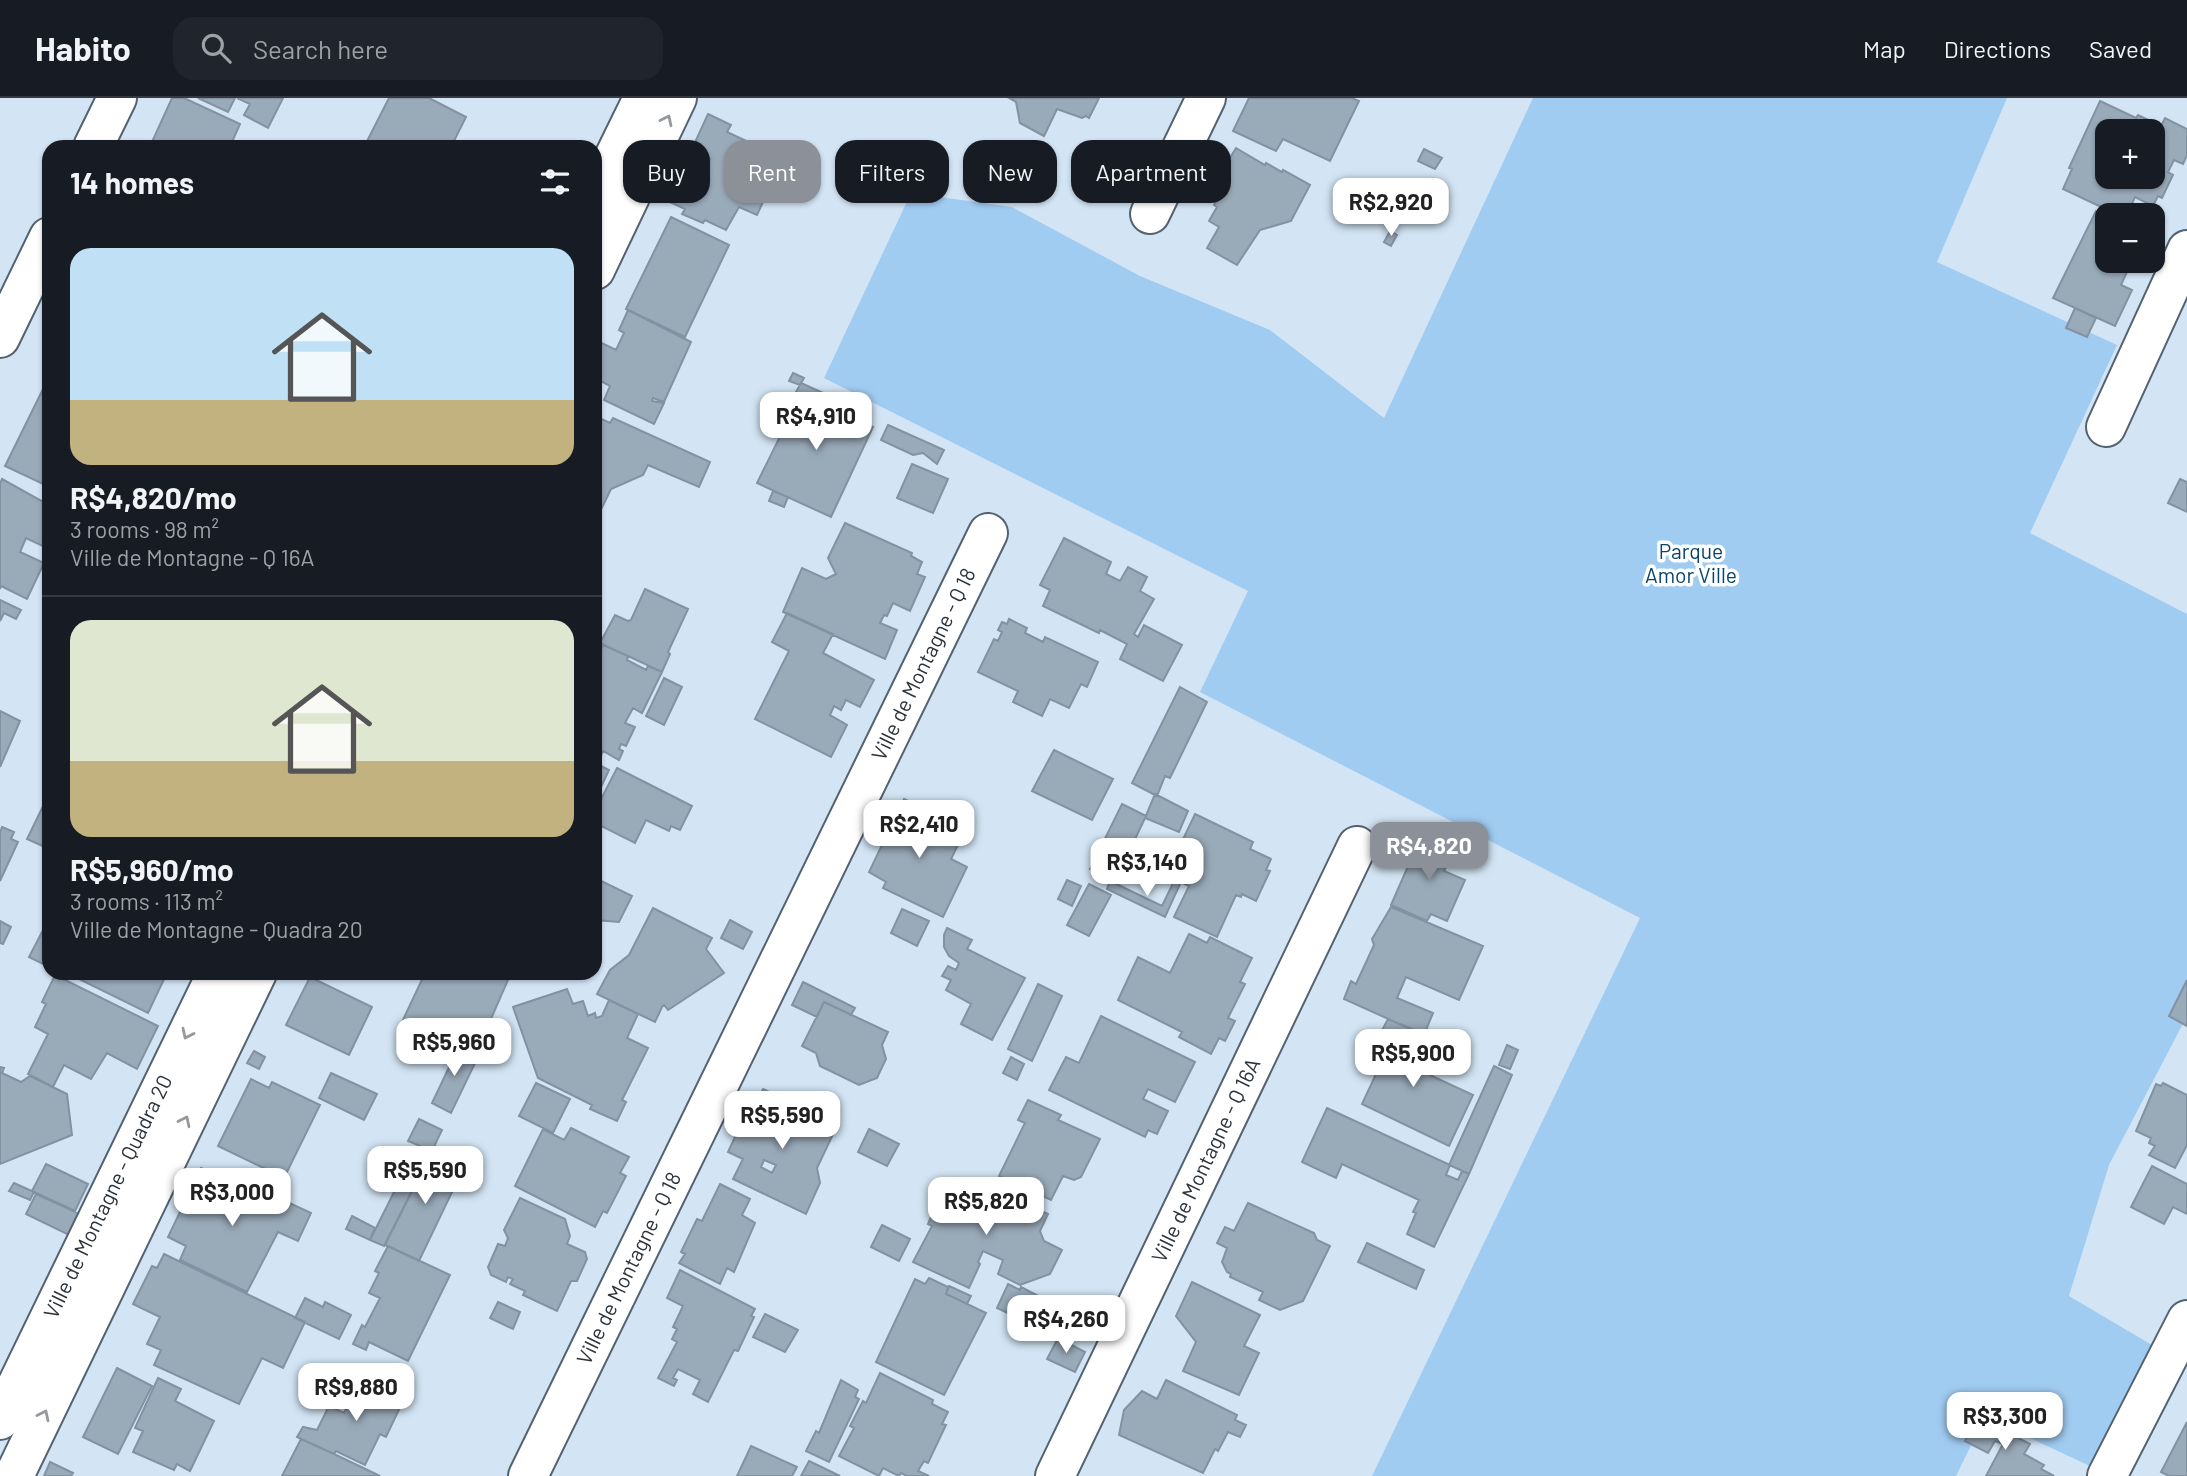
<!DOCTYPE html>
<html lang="en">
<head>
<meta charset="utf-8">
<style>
  :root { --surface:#171b24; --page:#20242c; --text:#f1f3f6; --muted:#9ea1a6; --line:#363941; --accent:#8c9099 }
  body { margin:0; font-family:Barlow,sans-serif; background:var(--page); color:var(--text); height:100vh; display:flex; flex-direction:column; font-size:26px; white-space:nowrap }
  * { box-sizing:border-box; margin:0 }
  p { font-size:23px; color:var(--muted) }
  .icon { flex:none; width:38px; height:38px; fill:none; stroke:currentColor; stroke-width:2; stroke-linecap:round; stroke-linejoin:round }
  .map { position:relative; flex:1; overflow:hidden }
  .drawer { position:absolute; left:42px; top:42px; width:560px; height:840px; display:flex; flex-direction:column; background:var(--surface); border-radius:21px; box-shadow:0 2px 5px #0004 }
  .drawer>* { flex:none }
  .banner { position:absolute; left:623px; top:42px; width:665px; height:63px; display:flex; gap:14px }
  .fabs { position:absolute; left:2095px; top:21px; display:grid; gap:14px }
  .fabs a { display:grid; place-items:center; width:70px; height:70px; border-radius:14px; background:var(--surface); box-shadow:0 2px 5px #0004; font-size:35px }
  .price { position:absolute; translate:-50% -60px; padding:0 16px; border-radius:14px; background:#fff; color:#222; font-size:23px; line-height:46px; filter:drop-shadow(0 2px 4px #0008) }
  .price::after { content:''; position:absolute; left:50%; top:42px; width:21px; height:16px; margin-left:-10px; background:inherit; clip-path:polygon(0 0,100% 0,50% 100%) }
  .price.on { background:var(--accent); color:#fff }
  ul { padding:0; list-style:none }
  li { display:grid; align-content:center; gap:14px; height:371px; padding:0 28px }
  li+li { border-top:2px solid var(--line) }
  li span { display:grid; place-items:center; height:217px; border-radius:21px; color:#555 }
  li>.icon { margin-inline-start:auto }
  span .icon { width:126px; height:126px; fill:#fffc; stroke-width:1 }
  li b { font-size:30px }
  h2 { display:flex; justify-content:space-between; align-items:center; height:84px; padding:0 28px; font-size:30px }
  .chip { padding:0 24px; border-radius:21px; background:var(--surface); box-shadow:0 2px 5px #0004; font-size:24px; line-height:63px }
  .chip.on { background:var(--accent); color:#fff }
  header { display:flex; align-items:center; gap:42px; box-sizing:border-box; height:98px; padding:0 35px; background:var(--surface); border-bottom:2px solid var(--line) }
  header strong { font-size:33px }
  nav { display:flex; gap:38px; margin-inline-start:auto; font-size:24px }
  .search { width:490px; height:63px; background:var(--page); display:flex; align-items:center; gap:18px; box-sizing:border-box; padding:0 24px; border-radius:21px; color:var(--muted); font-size:26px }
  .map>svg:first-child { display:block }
  .green { fill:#a1ccf2 }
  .building { fill:#99aab9; stroke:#8292a1; stroke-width:2; fill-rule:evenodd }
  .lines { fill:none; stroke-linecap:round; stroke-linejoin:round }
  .street-casing { stroke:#536270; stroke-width:42 }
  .secondary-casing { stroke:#536270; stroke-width:42 }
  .street { stroke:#fff; stroke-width:38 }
  .secondary { stroke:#fff; stroke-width:38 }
  .oneway { stroke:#96999c }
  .labels { text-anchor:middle; stroke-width:7; stroke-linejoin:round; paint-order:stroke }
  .park-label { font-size:21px; fill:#07446e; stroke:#fff }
  .street-label { font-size:21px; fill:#2c3339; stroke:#fff }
</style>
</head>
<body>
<header>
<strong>Habito</strong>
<div class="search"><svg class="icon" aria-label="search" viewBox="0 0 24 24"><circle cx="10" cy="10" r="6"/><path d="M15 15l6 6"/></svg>Search here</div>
<nav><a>Map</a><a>Directions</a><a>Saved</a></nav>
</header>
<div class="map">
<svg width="2187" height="1378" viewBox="0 0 2187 1378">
  <rect width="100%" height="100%" fill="#d3e5f5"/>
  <path class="green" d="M1533,0h474l-70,164 180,83 -87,188 157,81v402l-78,149 -40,131 83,49 -60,122 -107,-50 -29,59h-584l268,-558 -440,-226 48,-101 -424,-213 87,-185 101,14 128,69 130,54 114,88z"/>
  <path class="building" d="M172,0h12l56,26 -8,18 5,3 -1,2h-81l1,-2 -4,-3z
    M198,0h37l-7,14z
    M237,0h46l-15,30 -24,-13 6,-11z
    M389,0h40l37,19 -15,30h-87z
    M1009,0h90l-10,20 -3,-2 -4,2 -25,-9 -13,27 -24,-13 -4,-21z
    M1249,0h103l7,3 -29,60 -47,-22 -7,12 -43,-20z
    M2100,3l36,17 2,-3 23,11 4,-8 22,11v26l-4,9 -9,-4 -6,12 5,3 -11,23 -4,-2 -5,10 -18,-9 -8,18h-9l-55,-26 9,-20 -3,-1zM2107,33h45v46h-45z
    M708,16l23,11 -4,7 47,22 -3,5 -7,-3 -3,5 8,4 -8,18 9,4 -13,28 -18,-8 -13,23 -21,-10 -2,3 -21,-9 3,-5 -15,-7 8,-15 14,6 18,-34 -19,-8z
    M1236,50l29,17 1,-2 16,9 1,-2 27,15 -19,36 -31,9 -23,35 -30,-17 12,-21 -10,-6 8,-14 -3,-2 6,-10 -16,-8 18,-29 6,3z
    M1424,51l18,9 -7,11 -17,-8z
    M2096,113l11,5v45h25l-11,24 11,5 -17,36 -62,-28z
    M671,119l58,28 -44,92 -59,-28z
    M1390,133l7,4 -6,11 -7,-4z
    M2075,210l21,10 -9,19 -21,-9z
    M628,212l63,32 -27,60 -11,-4 -1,3 12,2 -10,21 -50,-24 6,-14 -15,-8v-20l7,-15 14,7 8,-17 -5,-3z
    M793,275l11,5 -4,7 -11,-4z
    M801,285l53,24 -4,8 23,12 -42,90 -74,-34 44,-89 -5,-2z
    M44,289l5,3v81l-6,13 -38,-18z
    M595,318l15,7 3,-5 97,44 -11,25 -51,-22 -5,10 -32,14 -16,33z
    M888,327l56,25 -7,14 -14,-11 -10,2 -32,-15z
    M912,366l36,15 -15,34 -36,-15z
    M2,381l47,26v44l-23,-11 -6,14 24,11 -17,36 -26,-13 -1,3v-105z
    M2180,381l7,3v30l-19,-9z
    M773,393l15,6 -4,10 -15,-6z
    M845,425l67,30 -1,3 11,6 -5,12 8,3 -15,34 -17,-8 -6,13 -3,-1 -4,8 17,7 -12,29 -102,-47 19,-44 24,11 10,-5 -8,-16z
    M1064,440l47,24 -5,12 14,7 8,-14 19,10 -7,14 14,8 -20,35 4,3 6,-12 38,20 -19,36 -43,-22 7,-15 -27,-14 -1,3 -56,-27 7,-16 -10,-5z
    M645,491l43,20 -20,43 2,2 -8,18 -62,-29 15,-28 13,6 3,-1z
    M0,502l21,10 -5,9 -12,-6 -4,8z
    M787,515l46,21 -10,19 51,27 -14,27 -14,-7 -5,10 -7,-4 -4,9 17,10 -16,32 -76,-38 34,-68 -17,-9z
    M1009,521l18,9 -2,5 18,9 2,-5 53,25 -11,25 -6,-3 -12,24 -19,-9 -8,17 -29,-14 5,-11 -40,-19 16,-33 4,2 4,-9 -4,-2 4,-8 5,2z
    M603,547l25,11 -1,4 19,10 2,-4 14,6 -20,41 -9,-5 -8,15 10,4 -9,19 -5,-2 -2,5 4,2 -4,9 -16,-9 -4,9 -4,-2v-96z
    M664,580l18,9 -18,38 -18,-9z
    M1180,589l27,15 -37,76 -5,-2 -8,20 -25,-13z
    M0,613l20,10 -20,46z
    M1054,652l59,29 -21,41 -60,-29z
    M595,665l14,7 -14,30z
    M617,670l75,38 -12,24 -9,-4 -2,5 -23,-11 -11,23 -40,-20v-12z
    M1155,696l33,17 -9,21 -34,-14z
    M904,701l45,23 -5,13 15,8 -8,16 16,8 -24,50 -60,-29 3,-6 -17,-10z
    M45,704l4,2v45l-22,-10z
    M1122,706l24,12 -24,51 -7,-3 -7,14 -18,-9z
    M1195,716l58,28 -3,7 21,10 -5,11 4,1 -14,30 -14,-7 -1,3 -5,-2 -19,42 -43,-20 15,-31 -23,-11z
    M2,729l12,5 -3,7 7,3 -18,39v-48z
    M1422,736l32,15 -10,22 21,9 -18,41 -16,-7 -4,7 -36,-16z
    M595,780l37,18 -13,26 -24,-2z
    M1175,781l6,3 -16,35 -58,-28 3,-8 52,25z
    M1067,782l14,6 -9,20 -14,-7z
    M1089,786l22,11 -22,41 -22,-11z
    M1391,809l92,39 -24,54 -53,-23 -9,21 36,15 -9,22 -80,-36 7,-18 5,3 18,-39 -2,-6z
    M653,810l59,30 -6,11 18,24 -56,37 -4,-5 -2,2 -7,15 -58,-28 13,-24 19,-15z
    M902,811l27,12 -12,25 -26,-13z
    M730,822l22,12 -9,17 -22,-11z
    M0,823l11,6 -8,17 -3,-1z
    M947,830l25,12 -5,9 58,29 -33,62 -31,-16 10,-20 -25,-14 5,-10 -9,-4 6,-10 8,4 3,-7 -10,-7 -5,-9v-12z
    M43,832l6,3v34l-20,-10z
    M1189,836l18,9 3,-6 42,21 -12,24 5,2 -17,34 7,3 -10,20 -6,-3 -8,16 -32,-17 3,-5 -64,-32 20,-43 32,16z
    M67,875h100l-19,40z
    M425,875h86l-27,62 -35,-16 -11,21 -36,-18z
    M55,877l103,51 -21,43 -30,-16 -16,26 -27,-14 -11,22 -25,-13 20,-40 -13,-7 11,-23 -4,-2z
    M310,879l62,30 -23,48 -63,-30z
    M2187,882v46l-18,-10z
    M803,884l52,26 -4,7 -27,-13 -7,15 -25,-12z
    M1038,886l24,12 -30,65 -24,-12z
    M567,891l6,15 10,-3 5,15 7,-3 1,5 6,-2 7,-16 29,14 -11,24 21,10 -26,52 4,2 -9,19 -27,-12 2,-4 -54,-27 -25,-71z
    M824,904l64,30 -6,13 4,14 -9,19 -18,7 -39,-19 -4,-13 -14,-7z
    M1101,918l94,46 -20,40 -27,-13 -5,10 25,12 -11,23 -9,-4 -3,7 -96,-47 17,-33 13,6z
    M1388,921l31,13 -15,31 69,32 -24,51 -87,-42 21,-45 -13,-6z
    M445,945l32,16 -26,54 -19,-10 21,-44 -13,-6z
    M1507,947l11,5 -8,19 -11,-4z
    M254,953l11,6 -6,12 -12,-6z
    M1011,959l13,7 -7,16 -14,-7z
    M1494,968l18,9 -43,99 -20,-9z
    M0,969l4,1 -2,5 19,9 9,-6 37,18 5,41 -72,29z
    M331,975l46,21 -13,26 -45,-22z
    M251,981l18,9 3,-6 48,23 -36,73 -66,-32z
    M536,985l34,16 -17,34 -34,-17z
    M2163,985l24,12v50l-12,23 -26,-13 6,-9 -6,-3 2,-5 -15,-7 20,-47 5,2z
    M763,991l74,37 -20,42 3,15 -14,31 -73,-35 10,-20 -15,-7 17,-37 5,2zM764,1062l12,5 -4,8 -11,-6z
    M1028,1002l33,15 -3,5 42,19 -19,38 -7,3 -11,-4 -12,24 -52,-24 26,-53 -7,-3z
    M1327,1010l123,57 -4,10 12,5 4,-9 7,3 -35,73 -27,-13 9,-21 -3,-1 6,-12 -77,-36 -6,14 -34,-16z
    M419,1021l23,11 -10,21 -24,-10z
    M571,1030l58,29 -9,16 6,3 -19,37 -4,-2 -8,16 -80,-41 28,-57 21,11z
    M869,1031l30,15 -12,22 -29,-14z
    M417,1048l14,7 -47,93 -14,-6z
    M433,1052l32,15 -46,96 -34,-16z
    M46,1066l42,20 -13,27 -43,-20z
    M2152,1068l35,18v30l-14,-7 -9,17 -33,-17z
    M201,1070l18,9 1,-3 49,23 1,-3 41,19 -13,28 -20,-9 -31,60 -67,-32 6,-14 -18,-9z
    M953,1080l34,15 2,-6 59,27 -8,17 4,10 18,9 -12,24 -30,11 -22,-11 5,-14 -20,-9 -5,11 2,2 -11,24 -56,-26 19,-36 -4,-2 6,-14 3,2z
    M14,1085l20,9 -4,8 -21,-9z
    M720,1086l30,15 -8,16 13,8 -21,49 -7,-4 -7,16 -41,-21 6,-9 -4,-2 16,-33 5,2z
    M36,1096l44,20 -11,21 -43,-21z
    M520,1100l45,21 5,17 -3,8 18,8 2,7 -10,22h-6l-14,30 -34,-16 2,-4 -15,-7 3,-5 -5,-2 -2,5 -15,-7 -3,-8 10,-23 7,2 3,-8 -4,-8z
    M1248,1105l66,30 3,7 13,6 -27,55 -23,9 -21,-10 4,-8 -33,-15 1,-3 -4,-2 -5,-10 5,-14 -10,-5 8,-16 9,4z
    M352,1118l23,12 -5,12 -24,-11z
    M882,1127l28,14 -11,22 -28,-14z
    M1367,1145l57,27 -8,19 -58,-27z
    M388,1148l62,29 -42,86 -39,-19 -3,8 -13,-6 9,-19 3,2 15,-29 -11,-5 10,-20 -4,-2z
    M164,1156l141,68 -22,46 -21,-10 -23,46 -85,-39 7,-15 -14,-6 13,-27 -27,-13 19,-38 5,2z
    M680,1172l75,39 -4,7 3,1 -16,34 -4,-1 -26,52 -15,-8 7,-14 -22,-11 -5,9 4,2 -3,6 -16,-8 19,-36 -5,-3 5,-10 -4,-2 10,-21 -16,-8z
    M929,1180l19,9 -2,7 40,19 -42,82 -68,-33 39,-83 10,5z
    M1192,1184l68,33 -16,31 15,7 -20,42 -56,-24 13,-29 -20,-26z
    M1008,1186l12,6 1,-3 27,14 10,26 -4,8 -57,-27z
    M949,1188l22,10 -4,8 -21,-10z
    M305,1200l18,9 2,-5 26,13 -12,24 -44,-21z
    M498,1204l22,10 -7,17 -23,-11z
    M765,1216l33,16 -13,22 -32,-15z
    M1058,1240l27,14 -10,20 -28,-13z
    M117,1270l35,18 -34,68 -35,-17z
    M880,1275l53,27 -1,4 16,8 -6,12 4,1 -18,38 -4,-2 -6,10 11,5h-22l-6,-3 -2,3 -16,-8 -4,8 -40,-20 15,-28 -4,-2 13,-25 3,2z
    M158,1280l23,11 -6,12 39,20 -24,50 -13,-7 -3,6 -41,-18 10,-21 -8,-3z
    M360,1281l44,20 -18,38 -6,-3 -15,31 -29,-14 -2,3 -37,-17 6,-10 14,3 12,-24 15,7z
    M841,1282l17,10 -3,7 4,2 -30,63 -23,-11 10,-20 3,2z
    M1166,1282l71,35 -2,5 11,5 -6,12 -12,-5 -10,19 -3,-2 -12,24 -84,-38 5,-25 18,-19 15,8z
    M1978,1320l52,26 -6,10 20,11 -3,4 13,7h-68l17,-32 -8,-3 -7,12 -23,-12z
    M2187,1324v54h-18l-8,-4z
    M301,1341l33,15 46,22h-98z
    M751,1348l46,21 -5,9h-55z
    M809,1363l31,15h-39z
    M50,1364l23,11 -2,3h-27z"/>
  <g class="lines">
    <defs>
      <g id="street">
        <path d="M93,49l24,-49"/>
        <path d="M1150,116l56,-116"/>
        <path d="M0,240l49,-101"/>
        <path d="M2106,329l81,-177"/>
        <path id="s1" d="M528,1378l460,-943"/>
        <path id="s2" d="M1055,1378l302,-630"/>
        <path d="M2107,1378l80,-156"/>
      </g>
      <g id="secondary">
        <path d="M595,98l48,-98"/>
        <path d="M595,172l82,-172"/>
        <path id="s3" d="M0,1322l217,-447"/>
        <path d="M14,1378l243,-503"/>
      </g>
    </defs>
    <use href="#street" class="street-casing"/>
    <use href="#secondary" class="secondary-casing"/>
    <use href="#street" class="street"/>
    <use href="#secondary" class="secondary"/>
  </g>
  <defs><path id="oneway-chevron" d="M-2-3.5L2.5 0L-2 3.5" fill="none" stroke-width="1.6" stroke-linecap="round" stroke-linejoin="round" transform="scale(1.75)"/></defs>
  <g class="oneway">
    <use href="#oneway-chevron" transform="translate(667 22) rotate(-64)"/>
    <use href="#oneway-chevron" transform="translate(187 936) rotate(116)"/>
    <use href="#oneway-chevron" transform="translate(185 1023) rotate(-64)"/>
    <use href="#oneway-chevron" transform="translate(44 1317) rotate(-64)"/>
  </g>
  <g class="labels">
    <g class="park-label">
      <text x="1691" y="461">Parque<tspan x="1691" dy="24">Amor Ville</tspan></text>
    </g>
    <g class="street-label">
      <text dy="7" stroke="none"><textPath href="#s1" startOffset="903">Ville de Montagne - Q 18</textPath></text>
      <text dy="7" stroke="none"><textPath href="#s2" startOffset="350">Ville de Montagne - Q 16A</textPath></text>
      <text dy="7" stroke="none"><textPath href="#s3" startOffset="248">Ville de Montagne - Quadra 20</textPath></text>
      <text dy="7" stroke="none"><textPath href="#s1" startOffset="231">Ville de Montagne - Q 18</textPath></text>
    </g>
  </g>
</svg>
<div class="fabs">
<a>+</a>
<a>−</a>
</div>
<b class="price" style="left:1391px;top:140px">R$2,920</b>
<b class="price" style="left:816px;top:354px">R$4,910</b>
<b class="price" style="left:919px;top:762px">R$2,410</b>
<b class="price on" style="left:1429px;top:784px">R$4,820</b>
<b class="price" style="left:1147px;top:800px">R$3,140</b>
<b class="price" style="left:454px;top:980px">R$5,960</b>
<b class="price" style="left:1413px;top:991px">R$5,900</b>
<b class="price" style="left:782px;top:1053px">R$5,590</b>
<b class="price" style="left:425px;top:1108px">R$5,590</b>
<b class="price" style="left:232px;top:1130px">R$3,000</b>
<b class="price" style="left:986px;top:1139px">R$5,820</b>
<b class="price" style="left:1066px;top:1257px">R$4,260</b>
<b class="price" style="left:356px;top:1325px">R$9,880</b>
<b class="price" style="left:2005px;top:1354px">R$3,300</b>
<div class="banner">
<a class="chip">Buy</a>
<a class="chip on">Rent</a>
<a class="chip">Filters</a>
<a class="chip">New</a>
<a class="chip">Apartment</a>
</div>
<section class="drawer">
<h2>14 homes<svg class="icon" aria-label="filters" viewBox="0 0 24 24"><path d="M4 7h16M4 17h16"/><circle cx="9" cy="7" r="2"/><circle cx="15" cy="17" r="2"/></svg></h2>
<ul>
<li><span style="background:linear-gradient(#bfe0f5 70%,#c2b280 0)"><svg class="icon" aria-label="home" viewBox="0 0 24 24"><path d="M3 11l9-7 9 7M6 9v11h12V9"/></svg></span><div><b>R$4,820/mo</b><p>3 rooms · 98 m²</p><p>Ville de Montagne - Q 16A</p></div></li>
<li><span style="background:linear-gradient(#dfe7d0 65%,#c2b280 0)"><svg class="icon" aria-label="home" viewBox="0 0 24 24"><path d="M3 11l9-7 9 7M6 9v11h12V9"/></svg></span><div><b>R$5,960/mo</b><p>3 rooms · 113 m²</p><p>Ville de Montagne - Quadra 20</p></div></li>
</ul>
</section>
</div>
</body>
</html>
